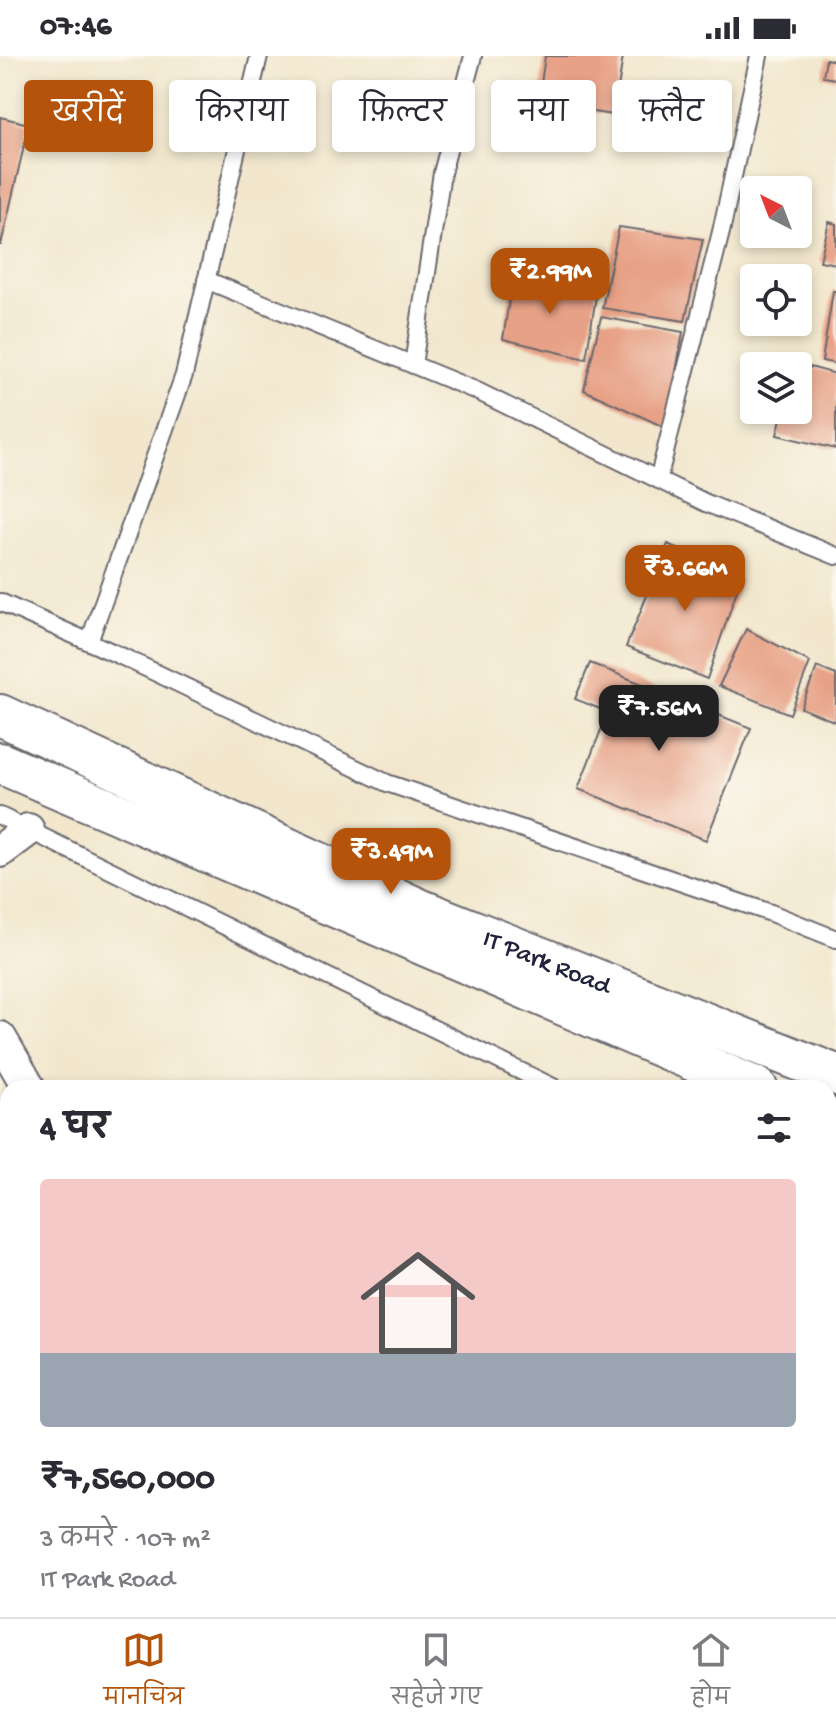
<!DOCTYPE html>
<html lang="hi">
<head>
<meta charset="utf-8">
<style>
  :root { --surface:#fff; --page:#f7f7f7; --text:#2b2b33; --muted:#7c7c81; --line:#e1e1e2; --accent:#b45309 }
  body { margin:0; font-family:"Gochi Hand","Playpen Sans Deva",sans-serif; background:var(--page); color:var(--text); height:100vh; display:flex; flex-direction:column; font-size:30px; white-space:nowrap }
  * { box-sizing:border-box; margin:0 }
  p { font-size:26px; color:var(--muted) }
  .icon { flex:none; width:44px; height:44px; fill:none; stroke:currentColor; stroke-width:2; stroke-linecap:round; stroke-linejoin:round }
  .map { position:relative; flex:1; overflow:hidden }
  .panel { position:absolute; left:0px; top:1024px; width:836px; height:538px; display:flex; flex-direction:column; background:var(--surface); border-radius:24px 24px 0 0; box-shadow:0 4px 12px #0003 }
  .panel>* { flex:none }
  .guide { position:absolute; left:24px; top:24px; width:788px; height:72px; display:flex; gap:16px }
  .needle { width:52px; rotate:318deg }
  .buttons { position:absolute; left:740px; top:120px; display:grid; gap:16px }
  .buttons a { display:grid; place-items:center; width:72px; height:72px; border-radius:8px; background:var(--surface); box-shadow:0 4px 12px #0003; font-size:40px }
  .price { position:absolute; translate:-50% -68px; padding:0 18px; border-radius:16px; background:var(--accent); color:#fff; font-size:26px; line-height:52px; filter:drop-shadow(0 2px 4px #0008) }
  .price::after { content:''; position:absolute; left:50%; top:48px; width:24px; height:18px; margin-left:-12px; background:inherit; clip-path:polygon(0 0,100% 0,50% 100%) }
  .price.active { background:#222; color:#fff }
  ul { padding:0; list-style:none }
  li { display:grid; align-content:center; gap:16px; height:424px; padding:0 40px }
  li+li { border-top:2px solid var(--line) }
  li span { display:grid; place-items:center; height:248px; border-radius:8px; color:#555 }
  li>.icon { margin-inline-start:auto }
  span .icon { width:144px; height:144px; fill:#fffc; stroke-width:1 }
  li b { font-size:34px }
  h2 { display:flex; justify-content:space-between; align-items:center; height:96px; padding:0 40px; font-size:34px }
  .pill { padding:0 28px; border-radius:8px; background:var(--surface); box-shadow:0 4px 12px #0003; font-size:28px; line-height:72px }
  .pill.active { background:var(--accent); color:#fff }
  .status { display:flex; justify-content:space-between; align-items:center; height:56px; padding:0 40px; background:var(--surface); direction:ltr }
  .status svg { height:22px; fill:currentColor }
  .tab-bar { display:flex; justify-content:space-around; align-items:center; height:112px; border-top:2px solid var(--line); background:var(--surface); font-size:22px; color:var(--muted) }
  .tab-bar a { display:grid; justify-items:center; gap:4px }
  .tab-bar .active { color:var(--accent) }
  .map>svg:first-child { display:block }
  .building { fill:#e7a186 }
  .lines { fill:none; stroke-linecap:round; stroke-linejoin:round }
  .service-casing { stroke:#6b676e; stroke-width:20 }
  .minor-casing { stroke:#6b676e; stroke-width:36 }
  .tertiary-casing { stroke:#6b676e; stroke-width:44 }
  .service { stroke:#fff; stroke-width:16 }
  .minor { stroke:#fff; stroke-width:32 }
  .tertiary { stroke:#fff; stroke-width:40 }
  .labels { text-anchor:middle; stroke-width:7; stroke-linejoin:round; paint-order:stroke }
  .street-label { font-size:26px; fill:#22223b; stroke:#fbf7ec }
</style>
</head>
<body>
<div class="status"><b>07:46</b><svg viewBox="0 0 49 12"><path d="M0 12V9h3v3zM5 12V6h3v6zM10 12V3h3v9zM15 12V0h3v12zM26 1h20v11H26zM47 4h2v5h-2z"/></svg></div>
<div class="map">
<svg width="836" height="1561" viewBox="0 0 836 1561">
  <rect width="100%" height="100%" fill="#fbf7ec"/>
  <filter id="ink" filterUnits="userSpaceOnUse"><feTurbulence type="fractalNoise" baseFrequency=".0125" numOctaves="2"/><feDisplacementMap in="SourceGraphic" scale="16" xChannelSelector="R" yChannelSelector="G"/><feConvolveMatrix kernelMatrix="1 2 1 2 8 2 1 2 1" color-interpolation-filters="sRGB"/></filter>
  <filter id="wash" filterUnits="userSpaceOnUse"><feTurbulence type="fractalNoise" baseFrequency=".006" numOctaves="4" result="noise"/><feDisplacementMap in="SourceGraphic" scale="32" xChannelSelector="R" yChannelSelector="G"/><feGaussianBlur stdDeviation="1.8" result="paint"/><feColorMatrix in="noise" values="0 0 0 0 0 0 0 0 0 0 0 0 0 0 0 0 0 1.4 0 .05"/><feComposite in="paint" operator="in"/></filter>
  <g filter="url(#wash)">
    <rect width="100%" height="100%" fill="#f2e7cd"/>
    <g id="blocks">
      <path class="building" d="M545,0h78l-9,59 -76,-11z
        M826,3l10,2v18l-13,-2z
        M0,61l29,7 -28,121h-1z
        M829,166l7,2v40l-16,-3z
        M619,171l84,12 -18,82 -83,-13z
        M513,218l84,16 -11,69 -83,-20z
        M833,235h3v73l-14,-3z
        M601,261l82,15 -17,96 -82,-38z
        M795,307l41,11v75l-59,-14 6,-25h15v-44h-4z
        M668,488l72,37 -33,98 -81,-32z
        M746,573l64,33 -20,52 -71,-28z
        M590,607l161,65 -45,112 -128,-51 30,-77 -33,-13z
        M817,611l19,8v47l-35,-14z"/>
    </g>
  </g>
  <g filter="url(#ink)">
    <use href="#blocks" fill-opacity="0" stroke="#6b676e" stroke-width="2"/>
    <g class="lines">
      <defs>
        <path id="service" d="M206,224l271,111 229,112 130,53
          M413,309l29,-192 31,-117
          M658,424l63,-248 38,-176
          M0,546l123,55 264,126 384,130 65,26
          M89,586l95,-267 75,-319
          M0,760l555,272
          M828,1167l8,4"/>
        <path id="minor" d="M0,795l28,-21
          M0,982l29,50"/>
        <g id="tertiary">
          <path id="s1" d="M0,659l419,194 417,166"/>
          <path d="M0,707l757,325"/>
          <path d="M828,1062l8,4"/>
          <path d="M828,1232l8,-5"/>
          <path d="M261,1561l12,-7"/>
        </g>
      </defs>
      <use href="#service" class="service-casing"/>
      <use href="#minor" class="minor-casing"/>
      <use href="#tertiary" class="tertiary-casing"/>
      <use href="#service" class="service"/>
      <use href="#minor" class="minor"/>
      <use href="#tertiary" class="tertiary"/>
    </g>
  </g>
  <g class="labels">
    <g class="street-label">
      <text dy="9" stroke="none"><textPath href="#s1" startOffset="600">IT Park Road</textPath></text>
    </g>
  </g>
</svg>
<div class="buttons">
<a><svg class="needle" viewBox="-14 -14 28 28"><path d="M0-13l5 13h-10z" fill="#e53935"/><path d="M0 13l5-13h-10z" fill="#7c7c81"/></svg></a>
<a><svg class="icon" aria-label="locate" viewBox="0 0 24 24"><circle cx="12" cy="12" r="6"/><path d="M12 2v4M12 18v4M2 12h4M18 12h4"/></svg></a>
<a><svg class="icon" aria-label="layers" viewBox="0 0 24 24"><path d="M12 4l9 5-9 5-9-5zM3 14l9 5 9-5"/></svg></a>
</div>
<b class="price" style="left:550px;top:260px">₹2.99M</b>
<b class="price" style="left:685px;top:557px">₹3.66M</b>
<b class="price active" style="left:659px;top:697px">₹7.56M</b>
<b class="price" style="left:391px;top:840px">₹3.49M</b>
<div class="guide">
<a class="pill active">खरीदें</a>
<a class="pill">किराया</a>
<a class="pill">फ़िल्टर</a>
<a class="pill">नया</a>
<a class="pill">फ़्लैट</a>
</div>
<section class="panel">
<h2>4 घर<svg class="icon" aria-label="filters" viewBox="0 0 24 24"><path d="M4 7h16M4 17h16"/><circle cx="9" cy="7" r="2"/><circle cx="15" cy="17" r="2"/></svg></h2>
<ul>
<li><span style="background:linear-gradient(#f6c9c9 70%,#9aa5b1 0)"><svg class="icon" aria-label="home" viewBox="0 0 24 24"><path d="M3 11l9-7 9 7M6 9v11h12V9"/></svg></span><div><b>₹7,560,000</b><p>3 कमरे · 107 m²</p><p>IT Park Road</p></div></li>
</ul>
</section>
</div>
<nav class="tab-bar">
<a class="active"><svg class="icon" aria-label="map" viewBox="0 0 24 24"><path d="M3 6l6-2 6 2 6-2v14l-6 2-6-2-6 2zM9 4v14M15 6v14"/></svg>मानचित्र</a>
<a><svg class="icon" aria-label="saved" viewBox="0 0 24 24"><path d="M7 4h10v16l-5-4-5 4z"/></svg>सहेजे गए</a>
<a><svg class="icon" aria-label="home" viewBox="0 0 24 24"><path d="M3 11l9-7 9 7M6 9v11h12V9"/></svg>होम</a>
</nav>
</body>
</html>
